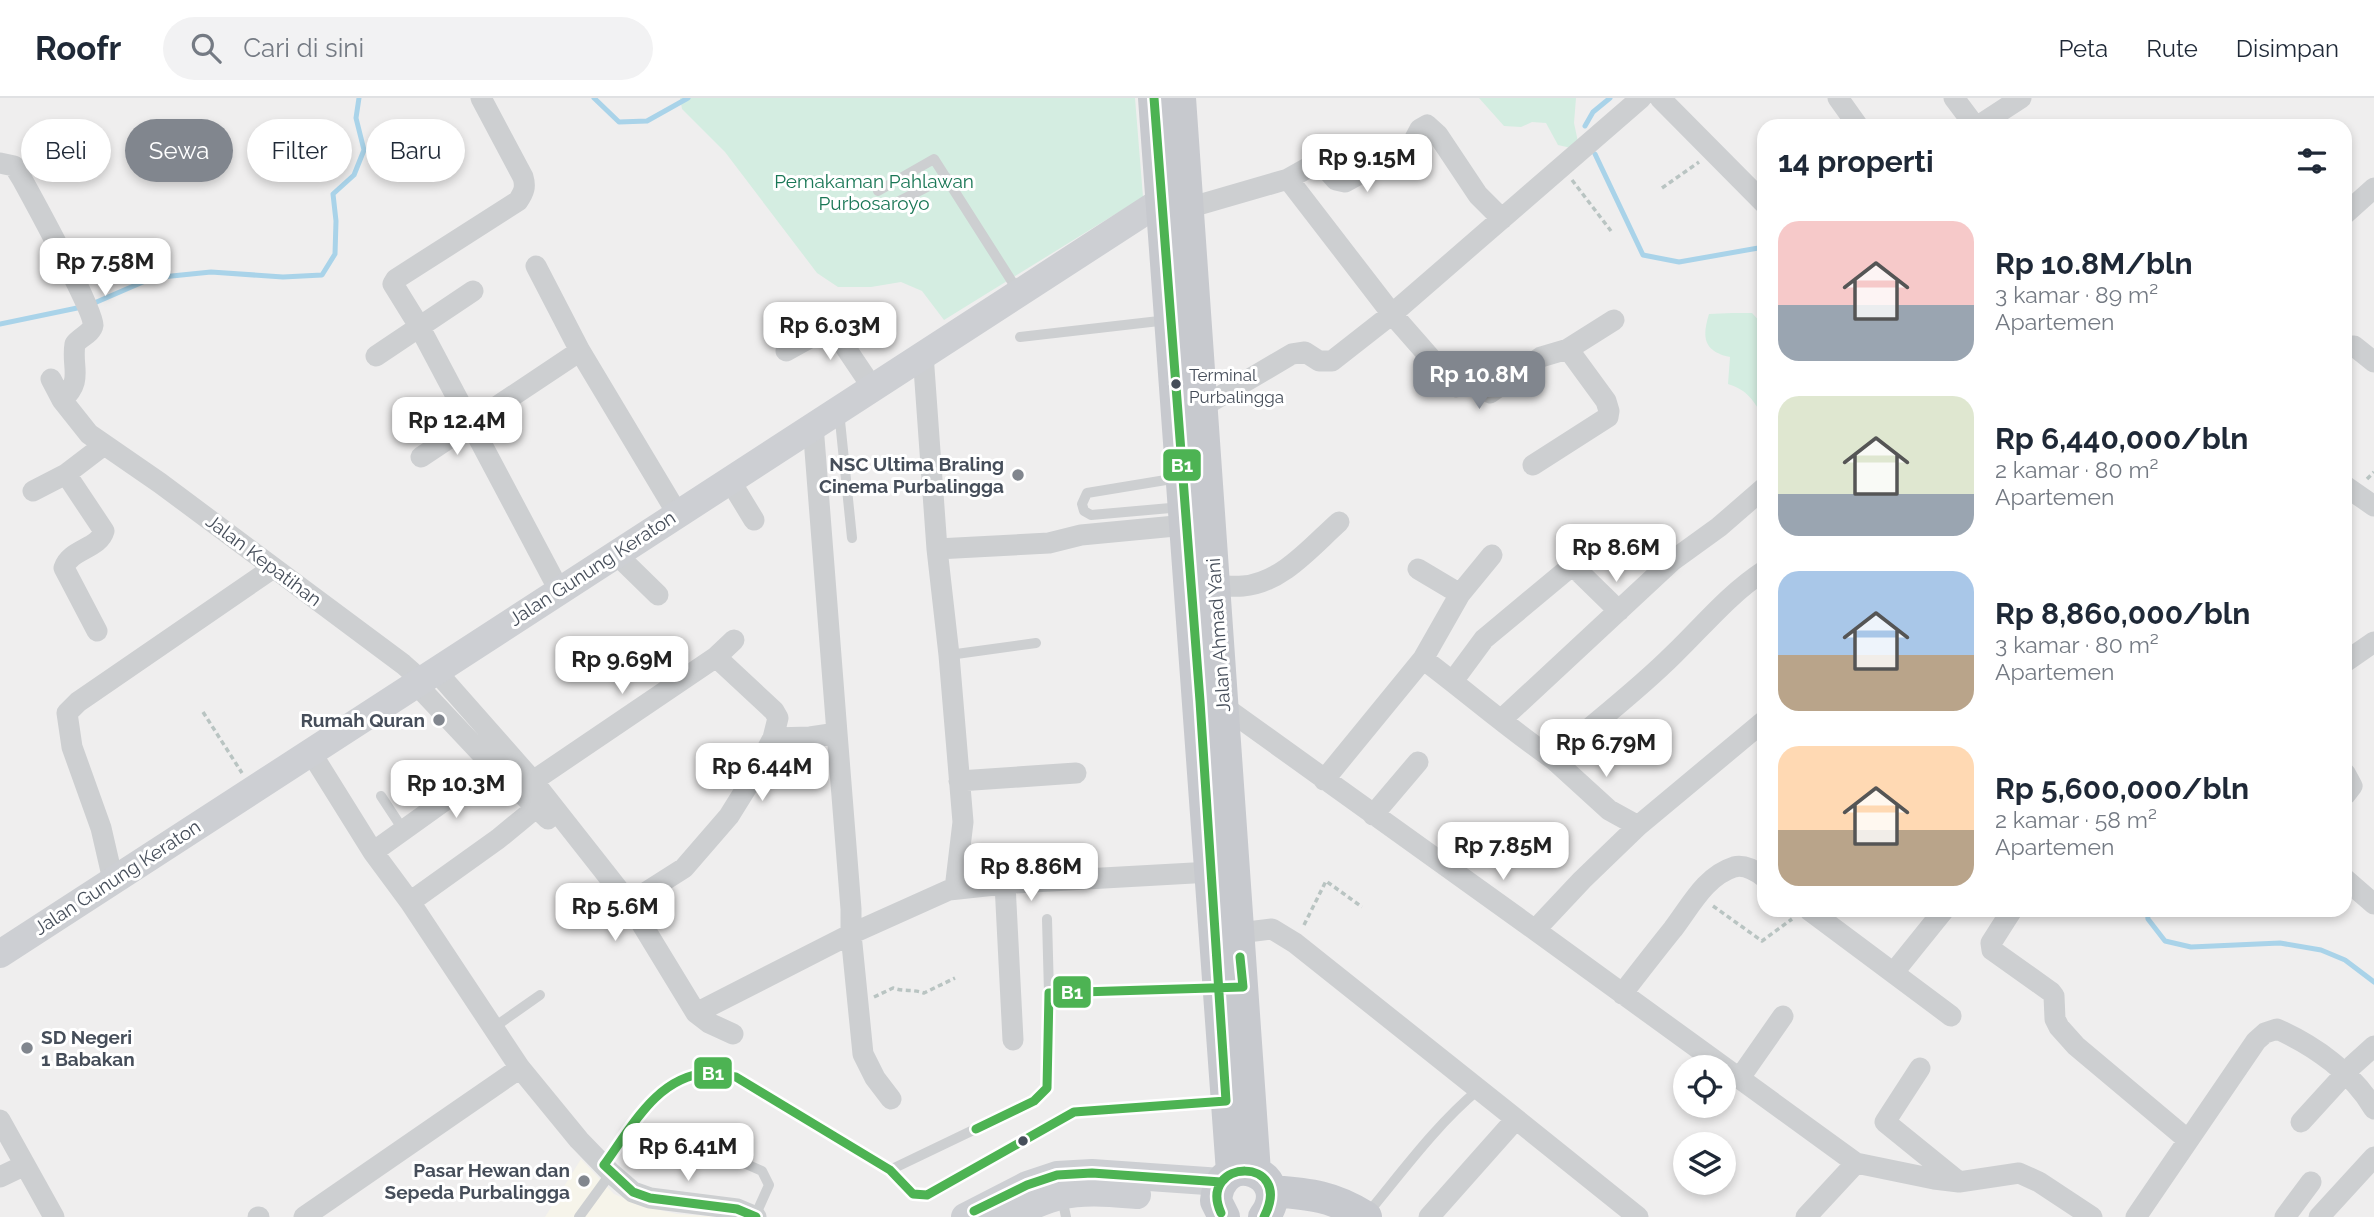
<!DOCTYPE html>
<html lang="id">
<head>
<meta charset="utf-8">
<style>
  :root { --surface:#fff; --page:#f2f2f3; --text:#1f2937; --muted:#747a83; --line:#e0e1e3; --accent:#81868e }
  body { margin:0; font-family:Raleway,sans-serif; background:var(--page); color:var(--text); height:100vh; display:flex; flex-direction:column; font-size:26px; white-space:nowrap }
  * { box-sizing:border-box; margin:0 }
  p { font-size:23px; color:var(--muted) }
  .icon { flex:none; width:38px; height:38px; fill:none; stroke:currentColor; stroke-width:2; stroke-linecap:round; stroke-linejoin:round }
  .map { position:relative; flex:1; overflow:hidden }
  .panel { position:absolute; left:1757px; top:21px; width:595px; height:798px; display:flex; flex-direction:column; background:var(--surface); border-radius:21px; box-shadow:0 4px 10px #0003 }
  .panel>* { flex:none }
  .banner { position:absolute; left:21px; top:21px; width:665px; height:63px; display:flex; gap:14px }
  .tools { position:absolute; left:1673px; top:957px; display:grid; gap:14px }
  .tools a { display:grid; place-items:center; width:63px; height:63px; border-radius:50%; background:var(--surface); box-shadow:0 4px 10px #0003; font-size:35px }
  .price { position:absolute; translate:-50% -60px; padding:0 16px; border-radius:14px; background:#fff; color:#222; font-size:23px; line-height:46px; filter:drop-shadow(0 2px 4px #0008) }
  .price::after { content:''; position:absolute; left:50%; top:42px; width:21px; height:16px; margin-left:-10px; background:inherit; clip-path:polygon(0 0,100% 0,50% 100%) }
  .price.current { background:var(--accent); color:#fff }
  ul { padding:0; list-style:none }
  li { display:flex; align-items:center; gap:21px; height:175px; padding:0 21px }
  li span { display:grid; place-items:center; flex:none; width:196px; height:140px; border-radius:21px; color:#555 }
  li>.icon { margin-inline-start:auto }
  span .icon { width:84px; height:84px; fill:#fffc; stroke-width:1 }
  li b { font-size:30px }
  h2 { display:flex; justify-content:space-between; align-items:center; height:84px; padding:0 21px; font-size:30px }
  .pill { padding:0 24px; border-radius:32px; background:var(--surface); box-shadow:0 4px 10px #0003; font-size:24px; line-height:63px }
  .pill.current { background:var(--accent); color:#fff }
  header { display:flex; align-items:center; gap:42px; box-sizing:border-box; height:98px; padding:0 35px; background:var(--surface); border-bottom:2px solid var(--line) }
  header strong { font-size:33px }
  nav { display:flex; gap:38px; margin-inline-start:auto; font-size:24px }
  .search { width:490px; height:63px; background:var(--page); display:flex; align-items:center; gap:18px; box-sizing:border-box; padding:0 24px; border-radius:38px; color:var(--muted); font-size:26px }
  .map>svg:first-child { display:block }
  .commercial { fill:#f6f4ea }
  .green { fill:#d4ede1 }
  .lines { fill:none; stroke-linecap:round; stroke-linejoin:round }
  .stream { stroke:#a9d3e9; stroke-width:5 }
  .path { stroke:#b9c4c2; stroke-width:3.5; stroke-dasharray:5 3.5; stroke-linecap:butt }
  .lane { stroke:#cdcfd1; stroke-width:10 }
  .street { stroke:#cdcfd1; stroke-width:21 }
  .secondary { stroke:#cdcfd3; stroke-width:28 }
  .primary { stroke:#c7c9ce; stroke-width:32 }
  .bus-1-casing { stroke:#fff; stroke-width:14 }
  .bus-1 { stroke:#4db353; stroke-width:9 }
  .bus-dot { fill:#464e5a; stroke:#fff; stroke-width:2.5 }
  .poi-dot { fill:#81868e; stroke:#fff; stroke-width:2.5 }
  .labels { text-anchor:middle; stroke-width:6; stroke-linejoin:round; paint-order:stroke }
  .bus-label { font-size:17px; fill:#464e5a; stroke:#fff; text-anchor:start }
  .park-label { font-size:19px; fill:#1a7756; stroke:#fff }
  .poi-label { font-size:19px; font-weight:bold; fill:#464e5a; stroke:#fff; text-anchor:end }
  .street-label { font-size:19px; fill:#464e5a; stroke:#fff }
  .line-badge { stroke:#fff; stroke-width:2.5 }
  .badge-label { font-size:19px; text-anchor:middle; font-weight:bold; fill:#fff }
</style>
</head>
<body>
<header>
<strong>Roofr</strong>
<div class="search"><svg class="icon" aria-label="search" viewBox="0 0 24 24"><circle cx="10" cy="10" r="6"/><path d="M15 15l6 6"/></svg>Cari di sini</div>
<nav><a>Peta</a><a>Rute</a><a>Disimpan</a></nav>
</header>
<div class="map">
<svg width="2374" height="1119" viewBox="0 0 2374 1119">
  <rect width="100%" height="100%" fill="#efeeee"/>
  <path class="commercial" d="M581,1061l33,35 28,12 35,8 44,3h-176z"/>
  <path class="green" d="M680,0h455l8,99 -199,123 -22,-29 -21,-9 -30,5h-33l-21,-14 -92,-121 -43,-43z
    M1479,0h97l-2,25 4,19 -7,6 -13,-3 -12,-22 -14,-1 -11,5 -17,-1z
    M1732,215h20l12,13v91c-11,-16 -16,-27 -36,-33l2,-27c-27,-6 -28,-20 -21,-43z"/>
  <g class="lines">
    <path class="stream" d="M594,0l25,24 28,-1 41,-23
      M1585,28l8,-14 17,-14
      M1595,56l48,101 36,7 85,-15
      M92,206l60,-26 59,-6 72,5 39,-2 13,-21 1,-33 -3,-27 21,-19 10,-25 -8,-32 3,-20
      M0,226l82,-17
      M2147,812l1,9 17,22 26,6 89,-4 41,7 24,10 29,22"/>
    <path class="path" d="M1572,82l39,51
      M1662,90l37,-26
      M2367,381l7,-7
      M203,614l39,61
      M1713,808l49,35 30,-22
      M1304,827l22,-44 36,26
      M874,899l19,-9c11,4 20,1 31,5l31,-15"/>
    <path class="lane" d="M878,93l56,-32 84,132
      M892,107l54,-28
      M1020,239l148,-17
      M839,313l13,127
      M1178,380l-91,15 -5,11 2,7 7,4 91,-8
      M949,557l87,-12
      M381,698l23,35
      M1047,821l2,74
      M493,930l47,-33
      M669,1051l68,11 25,11 7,14 -13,29 3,3
      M604,1067c28,-36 52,-91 105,-92 9,0 19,3 27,4l154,93 23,24 14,1 147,-83 150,-10
      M890,1072l144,-69 13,-13 2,-95 166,-4
      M1062,1100l4,19
      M1367,1116c35,-42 69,-89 111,-124
      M579,1119l32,-44"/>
    <path class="street" d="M481,0l42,79c3,10 1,15 -5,24l-122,78 -3,5 26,42 140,264
      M1660,0l104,105
      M1838,0l20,28
      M1954,0l21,28
      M1978,28l43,-28
      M0,65l14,3 8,13c11,20 72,132 71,146 -1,8 -14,13 -18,19 -4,24 9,36 -13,56
      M1188,110l100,-29
      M2345,116l29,-26
      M1502,121l-24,-24 -40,-60 -11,-10 -7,4 -9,17 -66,36 -9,-2 -14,-16 -9,1 -25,14 104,135 64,73 19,-11 15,17 51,-36 27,-8 38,52 3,10 -1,6 -75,48
      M536,168l44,85 97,162
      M2345,248h9l20,16
      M1568,251l46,-29
      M786,253l45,-25 41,61
      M923,256l14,195 12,106 14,167 -8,67
      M376,258l97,-65
      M51,281l11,21 27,34 71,49 243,181 17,15
      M1202,309l90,-53 13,-2 14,9h13l60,-47 249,-216
      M813,327l24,308
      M421,359l159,-106
      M66,376l38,57c-5,18 -34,18 -40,37l33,63
      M729,381l25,41
      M2345,388l29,20
      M33,393l33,-17 38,-29
      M937,451l112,-6 32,-8 105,-10
      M615,455l43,42
      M1418,471l42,25
      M1214,487c10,1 19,2 29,1 39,-3 69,-40 96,-64
      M716,559l58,54 4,7 -5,20
      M1423,561c44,33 85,69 130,100 40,-35 83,-67 121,-105 30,-29 55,-60 90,-83
      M2345,564l29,-20
      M435,572l98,111 74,94 22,28 67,110 13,10 24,11
      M1453,583l31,-42 84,-70 9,1 42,41
      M415,585l78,83
      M1217,606l6,2 312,224 47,-50 56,-54 126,-105
      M1502,621l170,-158 47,-34 45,-39
      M310,653l63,101 37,50 110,166 59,72 32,33 22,19 17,6 87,11 19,8
      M1553,661l56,51 29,16
      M2345,675l7,13 -7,9
      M1324,682l99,-121 37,-65 32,-39
      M533,683l183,-124 18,-17
      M959,683l117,-8
      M1373,717l45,-53
      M373,754l120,-86 55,53
      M2345,781l29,25
      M113,782l-12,-52 -29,-81 -5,-34 11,-11 195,-134
      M1005,786l8,156
      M410,804l88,-63 39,-32
      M629,805l55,-35 45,-52 18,-29 26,-49 37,-1 27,-4 14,176v25l98,-44 65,-7 197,-11
      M1809,812l142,106
      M2012,812l-21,33 1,7 59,42 3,4 1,23 4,8 17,19 112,94
      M1535,832l321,233 78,16 25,3 60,-9 20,9 53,35
      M1239,835l33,-4 23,14 221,176
      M1894,874l50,-62
      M1622,896c17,-22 34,-44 51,-65 17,-22 32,-53 61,-62 11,-3 22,4 30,10
      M696,915l155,-79 12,120 12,24 16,21
      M1920,970l-35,54 74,60
      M1739,981l44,-63
      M0,1022l54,97
      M2301,1024l52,-57 21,-19
      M0,1079l25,-12
      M258,1119h1
      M304,1119l216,-149
      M1429,1119l87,-98 122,98
      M1806,1119l50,-54
      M2136,1119l120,-176 9,-8 12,-4c38,17 76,44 97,80
      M2285,1119l26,-35
      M2319,1119l55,-60"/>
    <path class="secondary" d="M0,856l1178,-764
      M965,1119l62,-32 30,-10 35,-2 129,9
      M1009,1119c16,-8 33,-17 51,-21 24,-6 52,-3 77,-1"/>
    <path class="primary" d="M1154,0l78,1074
      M1180,0l75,1074
      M1272,1093c38,3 61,5 94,26
      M1224,1119l-8,-16c5,-57 80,-26 48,16"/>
    <defs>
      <path id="bus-1" d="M976,1031l58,-28 13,-13 2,-95 194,-6 -3,-30
        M974,1113l53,-26 30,-10 35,-2 129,9
        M1221,1115c-25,-55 75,-58 43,4
        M756,1119l-19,-8 -87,-11 -17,-6 -29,-27c27,-37 53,-89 104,-92 10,0 19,3 28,4l154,93 23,24 14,1 147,-83 152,-11 -26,-400 -46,-603"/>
    </defs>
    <use href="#bus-1" class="bus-1-casing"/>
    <use href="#bus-1" class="bus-1"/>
  </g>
  <g class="bus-dot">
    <circle cx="1176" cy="286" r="6"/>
    <circle cx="1023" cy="1043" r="6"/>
  </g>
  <g class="poi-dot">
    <circle cx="1018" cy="377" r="7"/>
    <circle cx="439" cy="622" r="7"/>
    <circle cx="27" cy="950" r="7"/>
    <circle cx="584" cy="1083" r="7"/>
  </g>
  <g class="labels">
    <g class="bus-label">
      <text x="1189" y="283">Terminal<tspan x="1189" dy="22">Purbalingga</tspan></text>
    </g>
    <g class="park-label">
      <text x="874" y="90">Pemakaman Pahlawan<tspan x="874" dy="22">Purbosaroyo</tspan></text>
    </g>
    <g class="poi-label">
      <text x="1004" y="373">NSC Ultima Braling<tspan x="1004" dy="22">Cinema Purbalingga</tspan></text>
      <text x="425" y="629">Rumah Quran</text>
      <text x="41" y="946" text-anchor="start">SD Negeri<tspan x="41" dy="22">1 Babakan</tspan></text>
      <text x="570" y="1079">Pasar Hewan dan<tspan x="570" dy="22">Sepeda Purbalingga</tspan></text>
    </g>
    <g class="street-label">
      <text transform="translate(264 462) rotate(37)" y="7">Jalan Kepatihan</text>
      <text transform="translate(592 470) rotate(-33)" y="7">Jalan Gunung Keraton</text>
      <text transform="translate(1218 537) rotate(-94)" y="7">Jalan Ahmad Yani</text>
      <text transform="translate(117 779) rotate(-33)" y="7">Jalan Gunung Keraton</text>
    </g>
  </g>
  <g class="line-badge">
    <rect x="1162" y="350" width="40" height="34" rx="7" fill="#4db353"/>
    <rect x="1052" y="877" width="40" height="34" rx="7" fill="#4db353"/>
    <rect x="693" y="958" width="40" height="34" rx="7" fill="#4db353"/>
  </g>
  <g class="badge-label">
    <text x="1182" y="374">B1</text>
    <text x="1072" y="901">B1</text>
    <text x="713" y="982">B1</text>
  </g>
</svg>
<div class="tools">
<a><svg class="icon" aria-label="locate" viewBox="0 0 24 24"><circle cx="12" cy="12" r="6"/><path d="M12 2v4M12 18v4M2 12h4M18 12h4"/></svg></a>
<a><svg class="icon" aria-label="layers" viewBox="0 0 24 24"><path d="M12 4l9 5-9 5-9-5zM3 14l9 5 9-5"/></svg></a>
</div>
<b class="price" style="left:1367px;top:96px">Rp 9.15M</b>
<b class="price" style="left:105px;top:200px">Rp 7.58M</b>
<b class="price" style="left:830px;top:264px">Rp 6.03M</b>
<b class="price current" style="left:1479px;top:313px">Rp 10.8M</b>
<b class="price" style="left:457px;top:359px">Rp 12.4M</b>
<b class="price" style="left:1616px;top:486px">Rp 8.6M</b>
<b class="price" style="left:622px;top:598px">Rp 9.69M</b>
<b class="price" style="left:1606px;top:681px">Rp 6.79M</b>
<b class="price" style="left:762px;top:705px">Rp 6.44M</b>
<b class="price" style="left:456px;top:722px">Rp 10.3M</b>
<b class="price" style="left:1503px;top:784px">Rp 7.85M</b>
<b class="price" style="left:1031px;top:805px">Rp 8.86M</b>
<b class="price" style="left:615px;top:845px">Rp 5.6M</b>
<b class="price" style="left:688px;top:1085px">Rp 6.41M</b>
<div class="banner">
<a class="pill">Beli</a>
<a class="pill current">Sewa</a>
<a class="pill">Filter</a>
<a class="pill">Baru</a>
</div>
<section class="panel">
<h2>14 properti<svg class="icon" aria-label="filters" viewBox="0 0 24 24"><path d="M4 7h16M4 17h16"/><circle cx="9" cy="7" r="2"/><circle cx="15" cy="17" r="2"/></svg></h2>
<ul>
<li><span style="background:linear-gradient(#f6c9c9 60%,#9aa5b1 0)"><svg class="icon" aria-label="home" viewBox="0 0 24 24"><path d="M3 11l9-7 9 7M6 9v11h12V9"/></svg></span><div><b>Rp 10.8M/bln</b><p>3 kamar · 89 m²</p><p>Apartemen</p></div></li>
<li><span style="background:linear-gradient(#dfe7d0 70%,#9aa5b1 0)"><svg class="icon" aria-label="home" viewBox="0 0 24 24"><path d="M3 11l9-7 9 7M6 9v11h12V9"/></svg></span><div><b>Rp 6,440,000/bln</b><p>2 kamar · 80 m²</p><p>Apartemen</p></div></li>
<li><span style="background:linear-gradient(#a9c7e8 60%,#b9a48a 0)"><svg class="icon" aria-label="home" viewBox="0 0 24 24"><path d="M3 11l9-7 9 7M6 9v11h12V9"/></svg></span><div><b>Rp 8,860,000/bln</b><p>3 kamar · 80 m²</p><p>Apartemen</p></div></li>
<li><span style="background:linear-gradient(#ffd9b3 60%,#b9a48a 0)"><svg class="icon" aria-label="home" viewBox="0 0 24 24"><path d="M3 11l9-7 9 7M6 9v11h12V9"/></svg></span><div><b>Rp 5,600,000/bln</b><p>2 kamar · 58 m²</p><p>Apartemen</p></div></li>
</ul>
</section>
</div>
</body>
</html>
